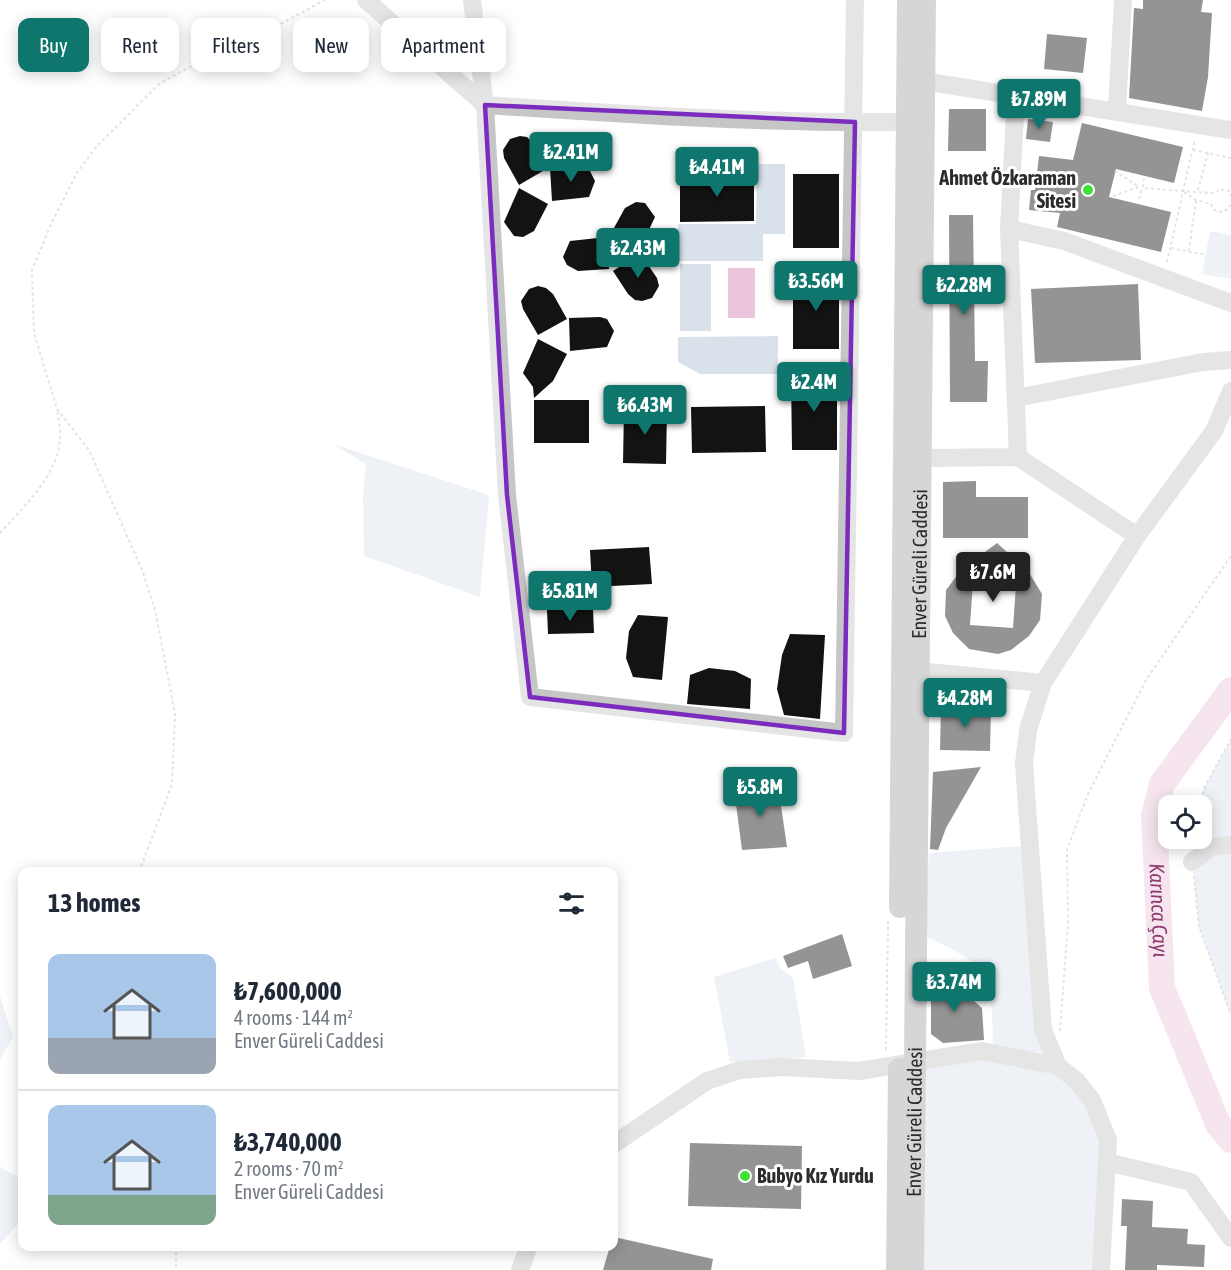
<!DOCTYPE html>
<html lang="en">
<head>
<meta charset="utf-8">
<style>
  :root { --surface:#fff; --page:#f2f2f3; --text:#1f2937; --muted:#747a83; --line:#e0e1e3; --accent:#0f766e }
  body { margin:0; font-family:"Asap Condensed",sans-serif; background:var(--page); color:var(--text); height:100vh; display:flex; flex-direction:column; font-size:22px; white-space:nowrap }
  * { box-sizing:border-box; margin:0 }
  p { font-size:20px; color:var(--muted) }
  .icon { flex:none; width:33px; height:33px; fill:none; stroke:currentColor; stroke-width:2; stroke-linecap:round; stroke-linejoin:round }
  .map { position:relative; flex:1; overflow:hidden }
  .sheet { position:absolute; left:18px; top:867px; width:600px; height:384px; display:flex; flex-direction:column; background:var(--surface); border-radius:12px; box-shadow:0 3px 15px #0003 }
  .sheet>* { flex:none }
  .hud { position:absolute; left:18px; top:18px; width:600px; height:54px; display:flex; gap:12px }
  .buttons { position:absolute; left:1158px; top:795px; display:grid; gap:12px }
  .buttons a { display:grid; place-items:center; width:54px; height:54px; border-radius:12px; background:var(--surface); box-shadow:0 3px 15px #0003; font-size:30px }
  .price { position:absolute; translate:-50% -51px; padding:0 14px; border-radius:6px; background:var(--accent); color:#fff; font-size:20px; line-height:39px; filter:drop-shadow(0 2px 3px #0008) }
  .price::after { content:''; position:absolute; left:50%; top:36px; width:18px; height:14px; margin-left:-9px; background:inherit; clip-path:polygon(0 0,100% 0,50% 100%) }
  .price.active { background:#222; color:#fff }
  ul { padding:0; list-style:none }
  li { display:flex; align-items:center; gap:18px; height:150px; padding:0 30px }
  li+li { border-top:2px solid var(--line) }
  li span { display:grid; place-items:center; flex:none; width:168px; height:120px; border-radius:12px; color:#555 }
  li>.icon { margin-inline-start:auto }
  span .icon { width:72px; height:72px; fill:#fffc; stroke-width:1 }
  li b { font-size:26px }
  h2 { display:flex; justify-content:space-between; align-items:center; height:72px; padding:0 30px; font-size:26px }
  .pill { padding:0 21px; border-radius:12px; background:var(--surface); box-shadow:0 3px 15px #0003; font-size:21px; line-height:54px }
  .pill.active { background:var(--accent); color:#fff }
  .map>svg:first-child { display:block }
  .green { fill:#d9e2ea }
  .water { fill:#eac5dc }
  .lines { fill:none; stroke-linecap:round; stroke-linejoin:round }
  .river { stroke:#eac5dc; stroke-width:26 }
  .building { fill:#131313; fill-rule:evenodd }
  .path { stroke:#c0c0c0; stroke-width:2; stroke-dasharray:3 3; stroke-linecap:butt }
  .minor { stroke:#c6c6c6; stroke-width:18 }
  .major { stroke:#a4a4a4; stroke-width:22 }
  .marked { fill:none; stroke:#7b2cbf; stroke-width:4.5; stroke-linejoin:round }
  .poi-dot { fill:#40e130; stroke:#fff; stroke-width:2 }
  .labels { text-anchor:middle; stroke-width:6; stroke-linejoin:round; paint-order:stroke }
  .poi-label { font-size:20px; font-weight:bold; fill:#2c2c2c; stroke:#fff; text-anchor:end }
  .street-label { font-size:20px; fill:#2c2c2c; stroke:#fff }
  .water-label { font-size:21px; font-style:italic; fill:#8c3c6e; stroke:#fff }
</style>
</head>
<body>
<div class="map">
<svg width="1231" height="1270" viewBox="0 0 1231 1270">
  <rect width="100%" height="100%" fill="#fff"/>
  <path class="green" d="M757,164h28v70h-22v27h-86l1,-37h78z
    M1210,231l21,4v44l-29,-5z
    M680,264h31v67h-31z
    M778,336v38h-78l-22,-12v-25z
    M333,444l156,51 -9,102 -116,-41 -1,-59 3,-33z
    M1231,739v276l-32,-88 -7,-65 2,-23 8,-1 -2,-33 4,-17z
    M1021,846l31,208 -59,-7c0,-18 -1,-61 -10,-75 -11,-15 -44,-29 -60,-37l6,-82z
    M775,958l5,10 13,10 13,79 -76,5 -16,-85z
    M0,996l13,41 -13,23z
    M982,1051l76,15 50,74 -7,130h-179l1,-208z
    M0,1167l22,12v41l-22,24z"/>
  <path class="water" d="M728,268h27v50h-27z"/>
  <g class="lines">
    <path class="river" id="s1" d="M1231,690l-69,94 -8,31 8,173 56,136 13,16"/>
  </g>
  <path class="building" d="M1143,0h60l-2,12 11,1 -4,64 -6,34 -73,-13 5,-90 9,1z
    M1047,34l40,4 -4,35 -39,-4z
    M949,109h37v42h-38z
    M1028,119l25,3 -3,20 -24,-3z
    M1082,123l101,24 -9,36 -58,-14 -7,28 62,15 -10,40 -104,-25 3,-14 -31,-3 2,-20h4l4,-34 34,4z
    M520,136l7,1 7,7 14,24 -29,17 -15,-27 -1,-8 7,-11z
    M581,166l8,3 6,12 -6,16 -37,4 -2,-33z
    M793,174h46v74h-46z
    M754,175v46l-74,1v-46z
    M519,188l29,16 -14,27 -11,6 -9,-1 -10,-14z
    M636,202l9,1 10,14 -16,34 -29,-16 15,-27z
    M949,215h24l2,146h13l-1,41h-37z
    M607,237l2,32 -31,2 -11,-6 -4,-8 7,-16z
    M640,253l17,25 2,8 -7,12 -10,3 -7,-1 -7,-6 -15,-23z
    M839,274v75h-46v-74z
    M1138,284l3,76 -106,3 -4,-74z
    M538,286l8,2 7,6 14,25 -29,16 -15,-26 -2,-8 8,-12z
    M600,317l7,2 7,12 -7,16 -37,4 -1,-33z
    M538,339l29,15 -14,27 -19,17 -1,-11 -10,-14z
    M791,376h46v74h-45z
    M534,400h55v43h-55z
    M765,406l1,46 -74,1 -1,-46z
    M624,408l43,1 -1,55 -43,-1z
    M976,481v16h52v41h-85v-56z
    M997,543l31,28 14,23 -2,26 -11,16 -18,14 -13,4 -29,-5 -16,-16 -8,-17 1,-26 16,-21zM973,582l43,3 -3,43 -43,-3z
    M649,547l3,37 -60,3 -2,-37z
    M593,609l1,24 -46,1 -1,-24z
    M638,615l30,2 -6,63 -29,-3 -7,-19 3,-27z
    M790,634l35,1 -5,84 -36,-4 -7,-26 5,-34z
    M709,668l26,3 16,8 -1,30 -63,-5 3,-29z
    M941,706l50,2 -1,43 -50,-1z
    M981,767l-35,61 -8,22 -8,-1 3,-77z
    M778,785l9,62 -45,3 -8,-61z
    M842,934l10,32 -39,13 -5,-18 -20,7 -5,-12z
    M931,977h16l35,31 2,32 -41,3 -12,-9z
    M690,1143l112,3 -1,63 -113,-3z
    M1122,1199l31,2 -1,26 36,2 -1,15 18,1 -1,22 -47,-2v5h-32l2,-44h-6z
    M614,1237l99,22 -2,11h-108l7,-24h4z"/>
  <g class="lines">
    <path class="path" d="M1193,150l38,8
      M1144,178l-1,10 67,5 7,-1 2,-3 11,2 1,5
      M1198,190l10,-37
      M1184,192l12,8 15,4 2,5c7,5 12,3 18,-4
      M1113,196l26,-9 -24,-16
      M1139,199l3,-11
      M1171,248l35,7
      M1189,251l7,-51
      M1167,262l28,-123
      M0,533c23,-25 59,-59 60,-95 1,-9 -2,-20 -3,-29
      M1200,806l4,-18 27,-49
      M139,872l33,-88 3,-70 -19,-100 -13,-42 -54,-122 -32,-41 -23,-76 -2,-63 20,-48 25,-49 19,-26 64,-64 58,-31 29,-10 78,-42
      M1194,876l5,51 32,88
      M1060,1031l8,-108 -1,-73 21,-56 58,-114 85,-124
      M886,1050l2,-129
      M20,1179h2
      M176,1246v24"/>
    <path class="minor" d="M366,0l119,105 22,390 23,202 314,36 11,-733
      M472,0l13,105c135,9 271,18 408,17
      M923,81l308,49
      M1117,110l6,-110
      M1009,229l7,-134
      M1016,398l187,-36 28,-2
      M1018,457l-9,-228 55,12 167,62
      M929,458l89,-1 119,79 77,-105 17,-40
      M918,671l125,12
      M1192,862l19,-15 20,-2
      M1058,1066l-15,-36 -19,-266 4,-34 15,-47 94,-147
      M614,1144l93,-63 33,-11 42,-3 77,4 123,-20 76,15 19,15 15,19 16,40 -7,130
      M1107,1162l84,20 40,56
      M520,1270l9,-24"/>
    <g class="major">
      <path d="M900,907l8,-907"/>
      <path d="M897,1270l2,-201"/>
      <path id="s2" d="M913,1270l12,-1270"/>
    </g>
  </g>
  <path d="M0 0H1231V1270H0ZM485,105l370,17 -11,611 -314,-36 -23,-202z" fill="#fff" fill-opacity=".55" fill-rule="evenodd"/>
  <path class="marked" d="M485,105l370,17 -11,611 -314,-36 -23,-202z"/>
  <g class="poi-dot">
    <circle cx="1088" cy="190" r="6"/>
    <circle cx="745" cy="1176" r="6"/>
  </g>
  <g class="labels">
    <g class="poi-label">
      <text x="1076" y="185">Ahmet Özkaraman<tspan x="1076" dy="23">Sitesi</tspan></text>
      <text x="757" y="1183" text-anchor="start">Bubyo Kız Yurdu</text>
    </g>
    <g class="street-label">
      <text dy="7" stroke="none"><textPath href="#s2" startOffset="706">Enver Güreli Caddesi</textPath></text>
      <text dy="7" stroke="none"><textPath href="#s2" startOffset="148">Enver Güreli Caddesi</textPath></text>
    </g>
    <g class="water-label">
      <text dy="7" stroke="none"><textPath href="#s1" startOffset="244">Karınca Çayı</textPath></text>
    </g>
  </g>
</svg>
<div class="buttons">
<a><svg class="icon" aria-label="locate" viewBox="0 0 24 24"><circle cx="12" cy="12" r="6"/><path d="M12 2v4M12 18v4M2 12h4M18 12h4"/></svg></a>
</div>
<b class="price" style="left:1039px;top:130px">₺7.89M</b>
<b class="price" style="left:571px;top:183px">₺2.41M</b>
<b class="price" style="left:717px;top:198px">₺4.41M</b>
<b class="price" style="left:638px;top:279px">₺2.43M</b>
<b class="price" style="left:816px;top:312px">₺3.56M</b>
<b class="price" style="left:964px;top:316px">₺2.28M</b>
<b class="price" style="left:814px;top:413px">₺2.4M</b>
<b class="price" style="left:645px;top:436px">₺6.43M</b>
<b class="price active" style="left:993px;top:603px">₺7.6M</b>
<b class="price" style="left:570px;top:622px">₺5.81M</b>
<b class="price" style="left:965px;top:729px">₺4.28M</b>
<b class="price" style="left:760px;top:818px">₺5.8M</b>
<b class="price" style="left:954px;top:1013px">₺3.74M</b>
<div class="hud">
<a class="pill active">Buy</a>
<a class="pill">Rent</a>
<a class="pill">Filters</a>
<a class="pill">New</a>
<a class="pill">Apartment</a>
</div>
<section class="sheet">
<h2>13 homes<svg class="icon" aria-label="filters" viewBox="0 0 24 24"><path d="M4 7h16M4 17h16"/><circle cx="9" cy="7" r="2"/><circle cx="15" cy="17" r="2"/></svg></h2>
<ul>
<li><span style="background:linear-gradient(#a9c7e8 70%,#9aa5b1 0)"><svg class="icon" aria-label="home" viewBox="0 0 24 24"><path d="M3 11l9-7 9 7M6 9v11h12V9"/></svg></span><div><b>₺7,600,000</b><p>4 rooms · 144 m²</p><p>Enver Güreli Caddesi</p></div></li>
<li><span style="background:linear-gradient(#a9c7e8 75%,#7fa58c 0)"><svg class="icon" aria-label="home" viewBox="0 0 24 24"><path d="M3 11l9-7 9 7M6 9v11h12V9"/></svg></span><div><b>₺3,740,000</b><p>2 rooms · 70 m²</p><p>Enver Güreli Caddesi</p></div></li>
</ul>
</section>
</div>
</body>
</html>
